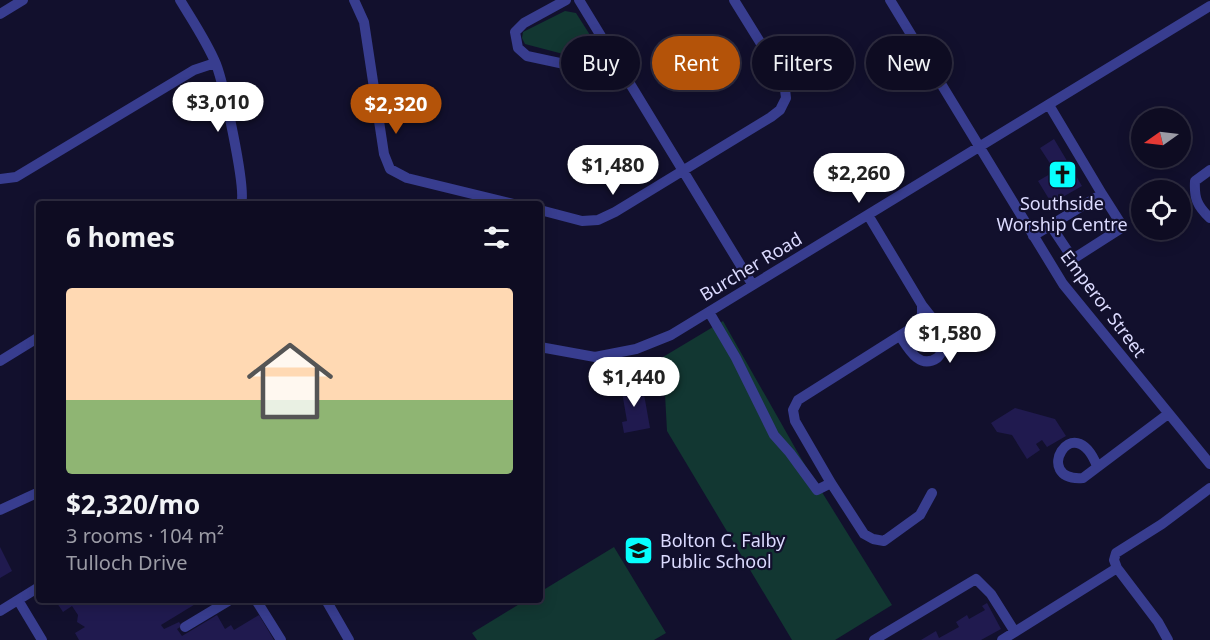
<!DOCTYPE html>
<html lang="en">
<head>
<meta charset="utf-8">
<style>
  :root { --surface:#0e0c22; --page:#17152a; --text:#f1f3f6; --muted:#9b9ba5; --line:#2e2c40; --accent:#b45309 }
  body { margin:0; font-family:"Noto Sans",sans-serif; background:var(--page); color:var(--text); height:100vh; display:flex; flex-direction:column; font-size:22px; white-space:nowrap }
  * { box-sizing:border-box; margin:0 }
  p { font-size:20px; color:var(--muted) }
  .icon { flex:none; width:33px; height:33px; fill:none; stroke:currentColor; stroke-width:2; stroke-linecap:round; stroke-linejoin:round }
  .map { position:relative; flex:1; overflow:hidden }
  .panel { position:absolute; left:36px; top:201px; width:507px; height:402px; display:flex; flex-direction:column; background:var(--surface); border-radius:6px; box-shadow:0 3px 15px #0003,0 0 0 2px var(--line) }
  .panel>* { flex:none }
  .banner { position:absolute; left:561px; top:36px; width:558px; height:54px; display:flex; gap:12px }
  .needle { width:39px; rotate:256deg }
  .tools { position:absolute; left:1131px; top:108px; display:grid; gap:12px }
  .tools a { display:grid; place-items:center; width:60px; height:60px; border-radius:50%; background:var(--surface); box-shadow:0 3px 15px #0003,0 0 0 2px var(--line); font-size:30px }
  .price { position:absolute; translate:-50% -51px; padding:0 14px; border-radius:21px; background:#fff; color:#222; font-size:20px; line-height:39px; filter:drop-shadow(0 2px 3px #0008) }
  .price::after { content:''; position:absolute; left:50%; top:36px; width:18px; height:14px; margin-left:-9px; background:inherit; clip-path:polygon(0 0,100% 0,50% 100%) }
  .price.selected { background:var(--accent); color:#fff }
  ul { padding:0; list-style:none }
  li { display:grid; align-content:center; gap:12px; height:318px; padding:0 30px }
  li+li { border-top:2px solid var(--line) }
  li span { display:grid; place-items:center; height:186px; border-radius:6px; color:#555 }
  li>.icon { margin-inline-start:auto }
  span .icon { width:108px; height:108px; fill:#fffc; stroke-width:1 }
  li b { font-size:26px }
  h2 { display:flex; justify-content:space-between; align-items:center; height:72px; padding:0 30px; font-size:26px }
  .tag { padding:0 21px; border-radius:27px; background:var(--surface); box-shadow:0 3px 15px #0003,0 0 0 2px var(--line); font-size:21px; line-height:54px }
  .tag.selected { background:var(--accent); color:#fff }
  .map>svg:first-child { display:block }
  .green { fill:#123732 }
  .building { fill:#201a4f }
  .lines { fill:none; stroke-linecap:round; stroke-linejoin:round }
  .minor { stroke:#383d8f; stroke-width:10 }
  .labels { text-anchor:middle; stroke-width:4.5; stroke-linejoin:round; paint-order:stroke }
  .poi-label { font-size:18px; fill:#dcdbff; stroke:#12102d }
  .street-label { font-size:18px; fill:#dcdbff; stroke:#12102d }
</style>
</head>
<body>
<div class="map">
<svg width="1210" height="640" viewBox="0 0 1210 640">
  <rect width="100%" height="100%" fill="#12102d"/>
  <path class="green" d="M565,11l11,2 14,22 -3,12 -13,8h-7l-42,-11 -3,-6 1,-6z
    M723,321l79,139 90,145 -57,35h-43l-125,-209 -4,-74z
    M614,547l52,86 -12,7h-177l-5,-7 54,-33h14v-8z"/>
  <path class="building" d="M1054,139l28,47 -21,12 3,5 -6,4 -3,-5 -3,2 -14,-23 19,-11 -2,-3 -2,1 -13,-20z
    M642,383l8,45 -26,5 -2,-11 5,-1 -5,-29 -5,1 -1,-6z
    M1015,408l40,11 11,17 -19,11 -5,-7 -6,4 4,6 -13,9 -15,-24 -15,-3 -6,-9z
    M0,547l12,24 -12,7z
    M55,600h147l-41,25 3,4 15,-7 3,4 -5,3 5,7 35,-21 8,14 6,-4 3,5 25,-15 15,25h-195l-4,-7 10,-6 -8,-5 1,-7 -6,-9 -9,6z
    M987,603l14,26 -20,11h-60l15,-9 3,7 20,-11 -3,-5 11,-7 2,4 16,-9 -3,-4z"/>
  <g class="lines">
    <path class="minor" d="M180,0c12,20 27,42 36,64 7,18 31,126 25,140
      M354,0l10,22 20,132 6,15 17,9 107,26
      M566,0l-42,23 -9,9 3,16 9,8 42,9 36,-20
      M579,0l173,284
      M890,0l173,284 147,180
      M0,14l23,-14
      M1210,170l-15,11c-1,17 2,25 15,37
      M0,179l16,-2 178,-107 21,-7
      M540,210l42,11 16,-1 17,-8 156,-95 9,-7 6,-12 -2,-17 -50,-81
      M868,215l54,90v10l-7,11 -117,74 -5,10 2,11 36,62 33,51 9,5 11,2 36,-26 12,-22
      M1051,226l22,33 50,-32 -21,-33
      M1033,236l69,-42 -53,-89
      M709,312l27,46 38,77 16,18 27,37 14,-7
      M900,336c8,12 19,34 37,22 3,-2 6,-9 8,-12l-1,-13 -22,-28
      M540,347l55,10 41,-8 35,-14 539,-329
      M0,361l39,-24
      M1097,466c-24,-60 -66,16 -14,12l85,-64
      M0,510l39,-18
      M18,600l24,40
      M256,600l25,40
      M326,600l23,40
      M0,611l39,-24
      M185,627l45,-27
      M874,640l102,-61 15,15 24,38
      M1002,640l115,-72
      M1168,640l-10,-18 -41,-54 -3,-8 2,-7 46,-29 48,-36"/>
  </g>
  <defs>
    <symbol id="church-square" viewBox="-11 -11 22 22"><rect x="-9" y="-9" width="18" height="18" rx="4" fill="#07fffe" stroke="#12102d"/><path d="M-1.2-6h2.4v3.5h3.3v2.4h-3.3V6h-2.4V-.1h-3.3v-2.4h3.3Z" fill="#111"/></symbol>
    <symbol id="school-square" viewBox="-11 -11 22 22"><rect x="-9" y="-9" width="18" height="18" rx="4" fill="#07fffe" stroke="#12102d"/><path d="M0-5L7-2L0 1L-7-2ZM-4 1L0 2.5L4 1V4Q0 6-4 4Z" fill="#111"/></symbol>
  </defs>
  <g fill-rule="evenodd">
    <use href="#church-square" x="1046" y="158" width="33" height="33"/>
    <use href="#school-square" x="622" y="534" width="33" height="33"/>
  </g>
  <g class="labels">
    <g class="poi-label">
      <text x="1062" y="210">Southside<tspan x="1062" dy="21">Worship Centre</tspan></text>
      <text x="660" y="547" text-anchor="start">Bolton C. Falby<tspan x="660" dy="21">Public School</tspan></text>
    </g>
    <g class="street-label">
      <text transform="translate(751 267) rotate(-31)" y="6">Burcher Road</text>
      <text transform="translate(1103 304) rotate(53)" y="6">Emperor Street</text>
    </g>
  </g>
</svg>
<div class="tools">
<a><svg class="needle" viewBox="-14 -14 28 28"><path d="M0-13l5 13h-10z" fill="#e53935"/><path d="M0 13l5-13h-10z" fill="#9b9ba5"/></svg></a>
<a><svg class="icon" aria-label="locate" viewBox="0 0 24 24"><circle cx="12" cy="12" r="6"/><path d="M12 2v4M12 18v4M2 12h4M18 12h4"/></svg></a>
</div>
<b class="price" style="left:218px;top:133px">$3,010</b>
<b class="price selected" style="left:396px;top:135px">$2,320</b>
<b class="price" style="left:613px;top:196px">$1,480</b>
<b class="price" style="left:859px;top:204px">$2,260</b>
<b class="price" style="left:950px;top:364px">$1,580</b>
<b class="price" style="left:634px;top:408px">$1,440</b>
<div class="banner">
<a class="tag">Buy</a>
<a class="tag selected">Rent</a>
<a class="tag">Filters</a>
<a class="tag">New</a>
</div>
<section class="panel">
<h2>6 homes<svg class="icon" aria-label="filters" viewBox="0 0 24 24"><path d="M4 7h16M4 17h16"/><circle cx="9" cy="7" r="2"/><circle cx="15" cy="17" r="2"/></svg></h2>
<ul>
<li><span style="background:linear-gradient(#ffd9b3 60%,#8fb573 0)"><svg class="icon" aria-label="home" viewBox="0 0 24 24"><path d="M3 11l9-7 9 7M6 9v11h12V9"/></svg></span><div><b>$2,320/mo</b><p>3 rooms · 104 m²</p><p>Tulloch Drive</p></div></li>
</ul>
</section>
</div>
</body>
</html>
